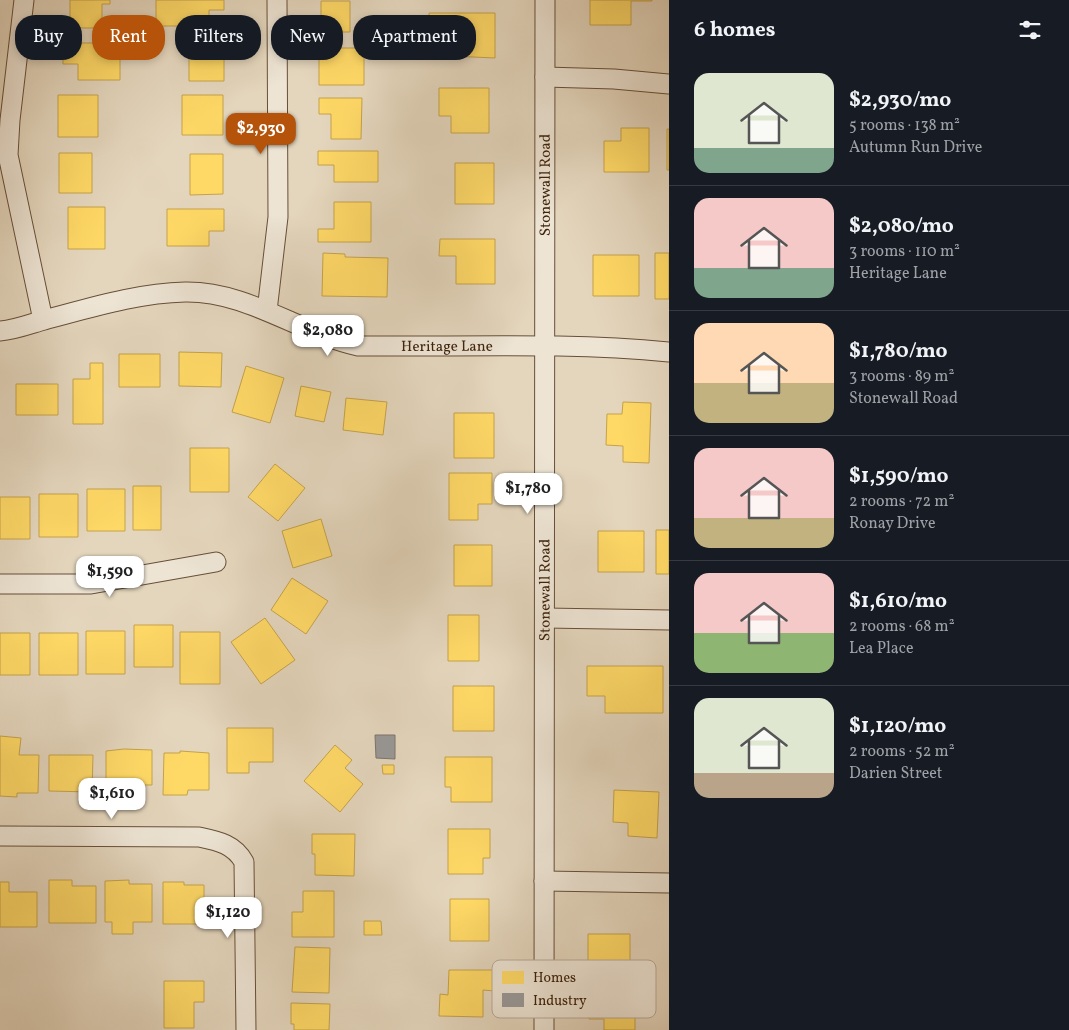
<!DOCTYPE html>
<html lang="en">
<head>
<meta charset="utf-8">
<style>
  :root { --surface:#171b24; --page:#242831; --text:#f1f3f6; --muted:#9ea1a6; --line:#363941; --accent:#b45309 }
  body { margin:0; font-family:Vollkorn,serif; background:var(--page); color:var(--text); height:100vh; display:flex; flex-direction:column; font-size:19px; white-space:nowrap }
  * { box-sizing:border-box; margin:0 }
  p { font-size:16px; color:var(--muted) }
  .icon { flex:none; width:28px; height:28px; fill:none; stroke:currentColor; stroke-width:2; stroke-linecap:round; stroke-linejoin:round }
  .map { position:relative; flex:1; overflow:hidden }
  .sheet { display:flex; flex-direction:column; background:var(--surface); width:400px }
  .sheet>* { flex:none }
  .top-card { position:absolute; left:15px; top:15px; width:475px; height:45px; display:flex; gap:10px }
  .price { position:absolute; translate:-50% -42px; padding:0 11px; border-radius:10px; background:#fff; color:#222; font-size:16px; line-height:32px; filter:drop-shadow(0 1px 2px #0008) }
  .price::after { content:''; position:absolute; left:50%; top:30px; width:15px; height:11px; margin-left:-8px; background:inherit; clip-path:polygon(0 0,100% 0,50% 100%) }
  .price.selected { background:var(--accent); color:#fff }
  ul { padding:0; list-style:none }
  li { display:flex; align-items:center; gap:15px; height:125px; padding:0 25px }
  li+li { border-top:1px solid var(--line) }
  li span { display:grid; place-items:center; flex:none; width:140px; height:100px; border-radius:15px; color:#555 }
  li>.icon { margin-inline-start:auto }
  span .icon { width:60px; height:60px; fill:#fffc; stroke-width:1 }
  li b { font-size:21px }
  h2 { display:flex; justify-content:space-between; align-items:center; height:60px; padding:0 25px; font-size:21px }
  .chip { padding:0 18px; border-radius:20px; background:var(--surface); box-shadow:0 2px 8px #0003; font-size:18px; line-height:45px }
  .chip.selected { background:var(--accent); color:#fff }
  main { display:flex; flex:1; min-height:0 }
  .map>svg:first-child { display:block }
  .homes { fill:#ffd966; stroke:#c5a24b }
  .industry { fill:#999; stroke:#7d756e }
  .lines { fill:none; stroke-linecap:round; stroke-linejoin:round }
  .minor-casing { stroke:#674f38; stroke-width:21 }
  .minor { stroke:#ede4d4; stroke-width:19 }
  .labels { text-anchor:middle; stroke-width:5; stroke-linejoin:round; paint-order:stroke }
  .street-label { font-size:15px; fill:#3d220b; stroke:#ede4d4 }
  .key { fill:#ede4d4; stroke:#b8aa98; stroke-width:1 }
  .key-label { font-size:14px; fill:#3d220b }
</style>
</head>
<body>
<main>
<div class="map">
<svg width="669" height="1030" viewBox="0 0 669 1030">
  <rect width="100%" height="100%" fill="#e4d6bd"/>
  <filter id="stains"><feTurbulence type="fractalNoise" baseFrequency=".004" numOctaves="4"/><feColorMatrix values="0 0 0 0 .2 0 0 0 0 .09 0 0 0 0 .02 0 0 0 .5 -.17"/></filter>
  <radialGradient id="worn" r=".72"><stop offset=".6" stop-color="#630" stop-opacity="0"/><stop offset="1" stop-color="#630" stop-opacity=".3"/></radialGradient>
  <path class="homes" d="M70,0h40v4h-8v24h-32z
    M156,0h68v10h-15v16h-53z
    M590,0h62v1h-21v24h-41z
    M321,1h29v31h-29z
    M429,13h66v45l-66,-3z
    M189,42h35v39h-35z
    M63,43h57v37h-42v-16h-15z
    M319,48h45v37h-45z
    M439,88h50v45h-38v-17h-12z
    M58,95h40v42h-40z
    M182,95h41v40h-41z
    M319,98h43l-1,41h-30v-25h-12z
    M621,128h28v44h-45v-31h17z
    M667,129h2v41h-2z
    M318,151h60v31h-44v-17h-16z
    M59,153h33v40h-33z
    M190,154h33v40l-33,1z
    M455,163h39v41h-39z
    M334,202h37v40h-53v-13h16z
    M68,207h37v42h-37z
    M167,209h57v22h-15v15h-42z
    M440,239h55v45h-39v-28h-17z
    M323,253l22,1v3l43,1 -1,39 -65,-1z
    M655,253h14v46h-14z
    M593,255h46v41h-46z
    M179,352l43,1 -1,34 -42,-1z
    M119,354h41v33h-41z
    M90,363h13v61h-30v-45h17z
    M246,366l38,12 -14,45 -38,-11z
    M16,384h42v31h-42z
    M301,386l30,6 -7,30 -29,-6z
    M346,398l41,4 -4,33 -40,-5z
    M623,402l28,1 -2,60 -26,-1v-16l-17,-1 1,-31h15z
    M454,413h40v45h-40z
    M190,448h39v44h-39z
    M275,464l30,24 -27,33 -30,-24z
    M449,473h43v31h-14v16h-29z
    M133,486h28v44h-28z
    M87,489h38v42h-38z
    M39,494h39v43h-39z
    M0,497h30v42h-30z
    M321,519l11,37 -39,12 -11,-37z
    M656,530h13v44h-13z
    M598,531h46v41h-46z
    M454,545h38v41h-38z
    M292,578l36,23 -22,33 -35,-24z
    M448,615h31v46h-31z
    M265,618l30,42 -34,24 -30,-42z
    M134,625h39v42h-39z
    M86,631h39v43h-39z
    M180,632h40v52h-40z
    M0,633h30v42h-30z
    M39,633h39v42h-39z
    M587,666h76v47h-58v-17h-18z
    M453,686h41v45h-41z
    M227,728h46v34h-24v11h-22z
    M0,736l21,2 -2,17h20l-1,38h-21v4l-17,-1z
    M335,745l17,15 -7,8 18,16 -23,28 -36,-31z
    M124,749l28,1v35h-28v10h-18v-44z
    M180,751l29,2v37h-21l-1,5h-24l1,-42h16z
    M49,755h44l-1,37 -43,-1z
    M445,757h47v45h-41v-15h-6z
    M382,765h12v9h-11z
    M614,790l45,2 -2,46 -29,-2v-13l-15,-1z
    M448,829h42v29h-7v16h-35z
    M312,834h43l-1,42 -39,-1v-21h-3z
    M49,880h23v6h24v37h-47z
    M129,880v4h23v38h-19v12h-21v-12h-7v-41z
    M0,882h9v10h28v35h-37z
    M163,882h21v3h20v39h-41z
    M303,891h31v46h-42v-25h11z
    M450,899h39v42h-39z
    M364,921h17l1,14h-18z
    M588,934h42v42h-42z
    M295,947l35,1 -1,45 -37,-1z
    M449,970h46v21l-12,-1v27l-44,-1 1,-22 8,1z
    M164,981h40v21h-10v26h-30z
    M589,988h46v42h-31v-11h-15z
    M291,1003l39,1 -1,26h-35v-6h-3z"/>
  <path class="industry" d="M375,735h20v24l-19,-1z"/>
  <g class="lines">
    <defs>
      <g id="minor">
        <path d="M24,0l-14,120 -2,35 35,165"/>
        <path d="M545,77l69,2 55,5"/>
        <path d="M267,311l11,-94 -1,-217"/>
        <path id="s1" d="M0,331c15,-1 30,-7 44,-11 46,-12 94,-27 141,-28 63,-1 114,41 173,54 103,1 208,-4 311,6"/>
        <path d="M0,584h91l125,-22"/>
        <path d="M545,618l124,2"/>
        <path d="M0,836l199,1c19,4 35,7 45,25l2,168"/>
        <path d="M544,881l125,2"/>
        <path id="s2" d="M544,1030l1,-1030"/>
      </g>
    </defs>
    <use href="#minor" class="minor-casing"/>
    <use href="#minor" class="minor"/>
  </g>
  <g class="labels">
    <g class="street-label">
      <text dy="5" stroke="none"><textPath href="#s2" startOffset="845">Stonewall Road</textPath></text>
      <text dy="5" stroke="none"><textPath href="#s1" startOffset="461">Heritage Lane</textPath></text>
      <text dy="5" stroke="none"><textPath href="#s2" startOffset="440">Stonewall Road</textPath></text>
    </g>
  </g>
  <rect x="492" y="960" width="164" height="58" rx="8" class="key"/>
  <rect x="502" y="971" width="22" height="13" fill="#ffd966"/>
  <rect x="502" y="993" width="22" height="14" fill="#999"/>
  <g class="key-label">
    <text x="533" y="982">Homes</text>
    <text x="533" y="1005">Industry</text>
  </g>
  <rect width="100%" height="100%" filter="url(#stains)"/>
  <rect width="100%" height="100%" fill="url(#worn)"/>
</svg>
<b class="price selected" style="left:261px;top:155px">$2,930</b>
<b class="price" style="left:328px;top:357px">$2,080</b>
<b class="price" style="left:528px;top:515px">$1,780</b>
<b class="price" style="left:110px;top:598px">$1,590</b>
<b class="price" style="left:112px;top:820px">$1,610</b>
<b class="price" style="left:228px;top:939px">$1,120</b>
<div class="top-card">
<a class="chip">Buy</a>
<a class="chip selected">Rent</a>
<a class="chip">Filters</a>
<a class="chip">New</a>
<a class="chip">Apartment</a>
</div>
</div>
<section class="sheet">
<h2>6 homes<svg class="icon" aria-label="filters" viewBox="0 0 24 24"><path d="M4 7h16M4 17h16"/><circle cx="9" cy="7" r="2"/><circle cx="15" cy="17" r="2"/></svg></h2>
<ul>
<li><span style="background:linear-gradient(#dfe7d0 75%,#7fa58c 0)"><svg class="icon" aria-label="home" viewBox="0 0 24 24"><path d="M3 11l9-7 9 7M6 9v11h12V9"/></svg></span><div><b>$2,930/mo</b><p>5 rooms · 138 m²</p><p>Autumn Run Drive</p></div></li>
<li><span style="background:linear-gradient(#f6c9c9 70%,#7fa58c 0)"><svg class="icon" aria-label="home" viewBox="0 0 24 24"><path d="M3 11l9-7 9 7M6 9v11h12V9"/></svg></span><div><b>$2,080/mo</b><p>3 rooms · 110 m²</p><p>Heritage Lane</p></div></li>
<li><span style="background:linear-gradient(#ffd9b3 60%,#c2b280 0)"><svg class="icon" aria-label="home" viewBox="0 0 24 24"><path d="M3 11l9-7 9 7M6 9v11h12V9"/></svg></span><div><b>$1,780/mo</b><p>3 rooms · 89 m²</p><p>Stonewall Road</p></div></li>
<li><span style="background:linear-gradient(#f6c9c9 70%,#c2b280 0)"><svg class="icon" aria-label="home" viewBox="0 0 24 24"><path d="M3 11l9-7 9 7M6 9v11h12V9"/></svg></span><div><b>$1,590/mo</b><p>2 rooms · 72 m²</p><p>Ronay Drive</p></div></li>
<li><span style="background:linear-gradient(#f6c9c9 60%,#8fb573 0)"><svg class="icon" aria-label="home" viewBox="0 0 24 24"><path d="M3 11l9-7 9 7M6 9v11h12V9"/></svg></span><div><b>$1,610/mo</b><p>2 rooms · 68 m²</p><p>Lea Place</p></div></li>
<li><span style="background:linear-gradient(#dfe7d0 75%,#b9a48a 0)"><svg class="icon" aria-label="home" viewBox="0 0 24 24"><path d="M3 11l9-7 9 7M6 9v11h12V9"/></svg></span><div><b>$1,120/mo</b><p>2 rooms · 52 m²</p><p>Darien Street</p></div></li>
</ul>
</section>
</main>
</body>
</html>
